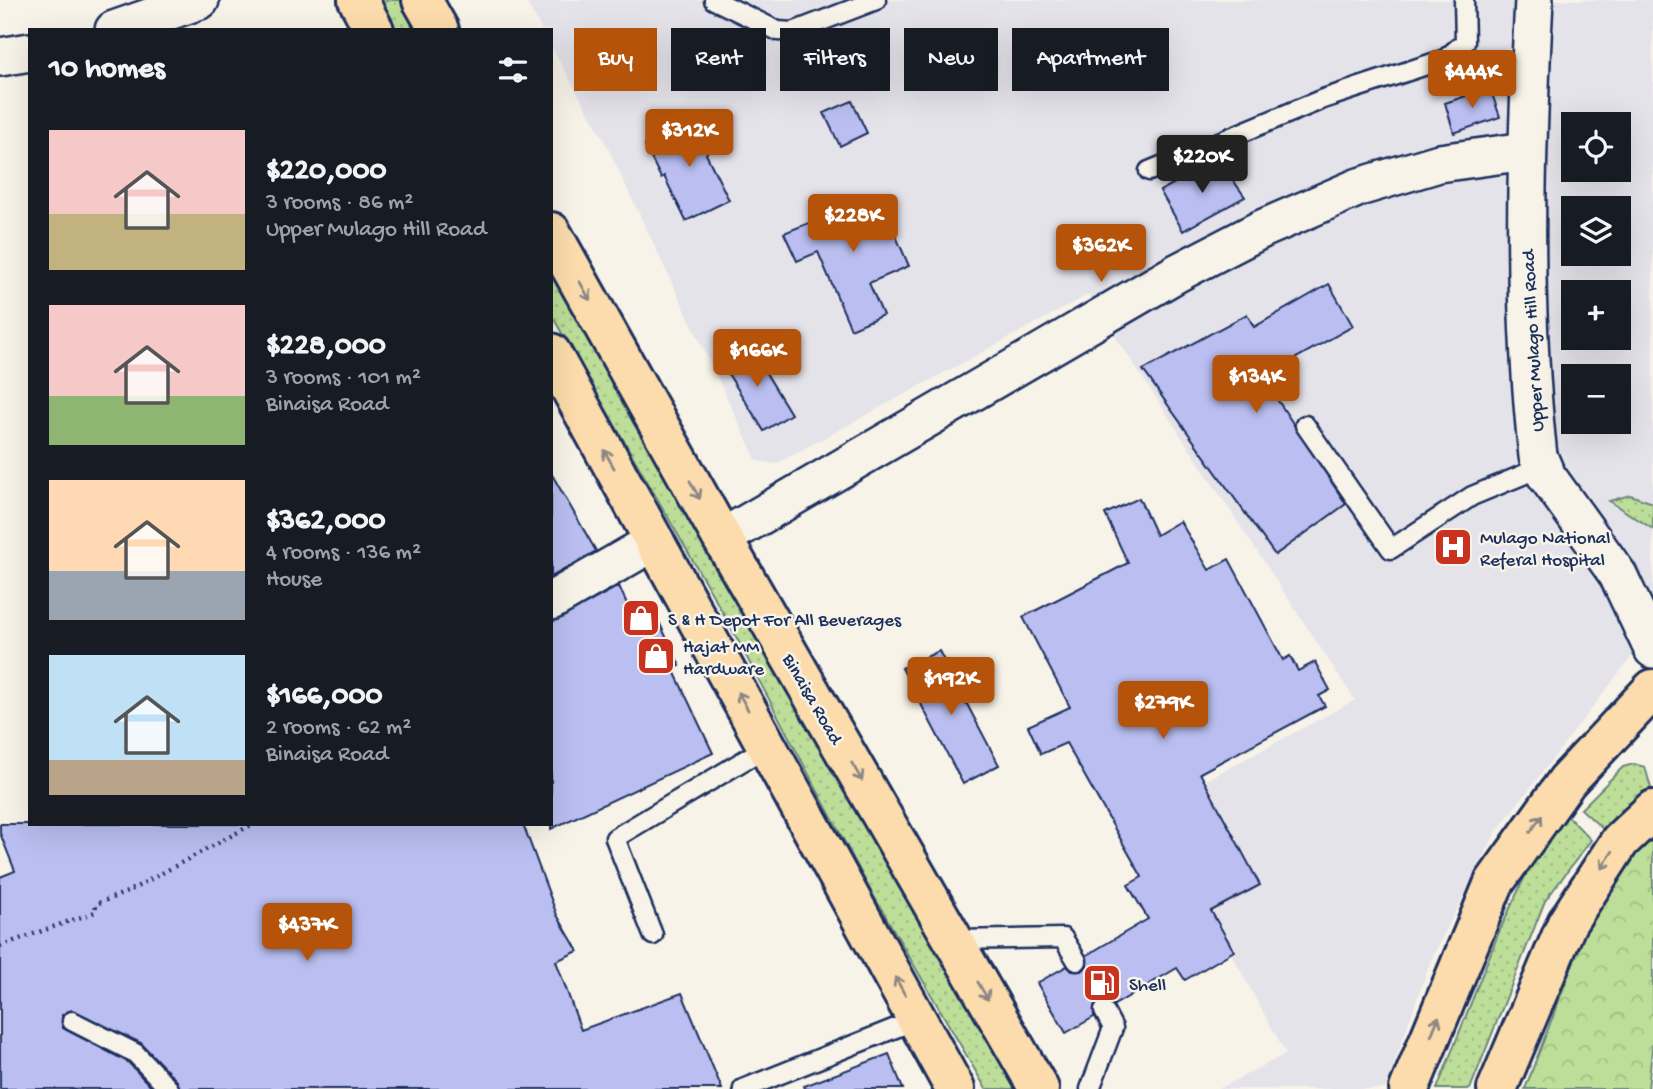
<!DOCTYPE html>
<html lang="en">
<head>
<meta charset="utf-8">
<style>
  :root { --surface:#171b24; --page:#242831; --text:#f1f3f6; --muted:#9ea1a6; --accent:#b45309 }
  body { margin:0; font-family:"Gochi Hand",sans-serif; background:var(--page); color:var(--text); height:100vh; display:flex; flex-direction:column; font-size:26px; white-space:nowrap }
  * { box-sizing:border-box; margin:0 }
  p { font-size:23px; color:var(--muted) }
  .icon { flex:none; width:38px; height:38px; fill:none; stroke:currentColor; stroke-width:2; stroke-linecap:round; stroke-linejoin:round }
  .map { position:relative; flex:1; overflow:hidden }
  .panel { position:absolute; left:28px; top:28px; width:525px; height:798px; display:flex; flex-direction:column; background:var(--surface); border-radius:0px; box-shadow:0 7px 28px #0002 }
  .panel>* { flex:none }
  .guide { position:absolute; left:574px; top:28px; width:665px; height:63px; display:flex; gap:14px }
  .fabs { position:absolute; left:1561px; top:112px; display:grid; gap:14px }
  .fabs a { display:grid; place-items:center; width:70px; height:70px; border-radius:0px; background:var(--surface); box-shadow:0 7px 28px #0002; font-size:35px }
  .price { position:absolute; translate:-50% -60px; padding:0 16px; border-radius:7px; background:var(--accent); color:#fff; font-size:23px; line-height:46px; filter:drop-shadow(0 2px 4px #0008) }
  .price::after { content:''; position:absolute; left:50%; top:42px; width:21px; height:16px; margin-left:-10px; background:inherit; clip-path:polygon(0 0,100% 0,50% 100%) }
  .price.selected { background:#222; color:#fff }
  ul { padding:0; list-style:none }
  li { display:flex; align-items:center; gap:21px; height:175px; padding:0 21px }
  li span { display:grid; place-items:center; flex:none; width:196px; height:140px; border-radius:0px; color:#555 }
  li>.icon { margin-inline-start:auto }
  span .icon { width:84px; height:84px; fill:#fffc; stroke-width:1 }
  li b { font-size:30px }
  h2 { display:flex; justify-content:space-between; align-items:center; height:84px; padding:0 21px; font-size:30px }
  .pill { padding:0 24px; border-radius:0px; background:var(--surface); box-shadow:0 7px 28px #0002; font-size:24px; line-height:63px }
  .pill.selected { background:var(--accent); color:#fff }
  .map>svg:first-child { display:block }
  .built { fill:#e5e3ea; fill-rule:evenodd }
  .grass { fill:url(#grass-dots); stroke:#6c867b; stroke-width:2 }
  .forest { fill:url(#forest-crowns); stroke:#6c867b; stroke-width:2 }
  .building { fill:#babef0; stroke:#1b2f5e; stroke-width:2 }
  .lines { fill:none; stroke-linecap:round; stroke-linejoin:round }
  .service-casing { stroke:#1b2f5e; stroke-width:23 }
  .minor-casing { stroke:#1b2f5e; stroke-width:42 }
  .primary-casing { stroke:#1b2f5e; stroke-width:44 }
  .path { stroke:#1b2f5e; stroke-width:4.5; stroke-dasharray:2 5; stroke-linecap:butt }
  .service { stroke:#f7f3e8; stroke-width:18 }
  .minor { stroke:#f7f3e8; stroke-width:37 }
  .primary { stroke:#fcdcac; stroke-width:38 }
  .oneway { stroke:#8c8685 }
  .labels { text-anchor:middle; stroke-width:5; stroke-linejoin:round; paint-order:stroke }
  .street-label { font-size:19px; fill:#1b2f5e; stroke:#f7f3e8 }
  .poi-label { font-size:19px; fill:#1b2f5e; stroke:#f7f3e8; text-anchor:start }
</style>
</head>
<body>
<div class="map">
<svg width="1653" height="1089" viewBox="0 0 1653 1089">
  <defs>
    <pattern id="grass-dots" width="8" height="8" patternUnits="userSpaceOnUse" patternTransform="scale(1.75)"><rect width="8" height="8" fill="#bdde98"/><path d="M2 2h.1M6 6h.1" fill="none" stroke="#a2bf85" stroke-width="1.8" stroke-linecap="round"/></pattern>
    <pattern id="forest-crowns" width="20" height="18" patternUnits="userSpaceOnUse" patternTransform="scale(1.75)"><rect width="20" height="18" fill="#bdde98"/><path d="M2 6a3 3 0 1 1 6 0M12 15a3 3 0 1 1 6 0" fill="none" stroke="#a2bf85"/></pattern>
  </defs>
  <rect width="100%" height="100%" fill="#f7f3e8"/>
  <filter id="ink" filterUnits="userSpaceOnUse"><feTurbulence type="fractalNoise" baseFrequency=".0143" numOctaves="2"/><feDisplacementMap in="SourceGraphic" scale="14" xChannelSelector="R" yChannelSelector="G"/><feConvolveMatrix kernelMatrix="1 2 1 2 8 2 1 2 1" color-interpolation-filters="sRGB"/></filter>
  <g filter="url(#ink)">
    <path class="built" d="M525,0h1128v629l-157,203 -65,128 -46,129h-167l68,-35 -134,-245 203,-109 -267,-405 -312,169 -19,-3 -154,-323 -52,-92v-16h-9zM1573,124h46v46h-46zM1573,208h46v46h-46zM1573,292h46v46h-46zM1573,376h46v46h-46z"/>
    <path class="grass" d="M377,0h29l16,30h-29z
      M551,263l468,826h-33l-118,-203 -141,-266 -176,-306z
      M1630,495l23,8v26l-44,-28z
      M1634,764l11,3 6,21 -46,43 -24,-22 42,-42z
      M1567,815l24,25 -46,61 -75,188h-33l62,-157 27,-58z"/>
    <path class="forest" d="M1653,829v210l-5,50h-123l62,-162z"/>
    <path class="building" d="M1490,88l10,29 -46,16 -9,-30z
      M852,101l15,32 -27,13 -16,-33z
      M694,120l24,18 -12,16 23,46 -43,21 -22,-45 -3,2 -16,-32z
      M1218,159l27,38 -62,34 -23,-40z
      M878,195l31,71 -40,17 14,32 -32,14 -33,-77 -21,9 -13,-28z
      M1329,284l24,42 -76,43 6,11 -14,7 77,117 -71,51 -132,-185 104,-56 7,13z
      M750,347l41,67 -27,17 -42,-67z
      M551,473l45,78 -45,26z
      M1139,498l17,37 24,-14 29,49 20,-11 54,101 7,-4 8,15 17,-9 15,28 -11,6 6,10 -125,67 60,112 -49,26 23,40 -49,29 -8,-12 -63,37 -5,-4h-10l-5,5v11l-28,16 -29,-50 30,-17 5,5h10l5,-5v-11l61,-36 -20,-34 14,-8 -76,-134 -25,11 -13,-28 42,-19 -47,-90 105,-54 -23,-49z
      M619,586l21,47 20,-9 20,42 -7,3 40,84 -162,76v-207z
      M939,651l60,114 -36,19 -61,-116z
      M0,824h523l34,91 21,36 -22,10 25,69 101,-37 40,96h-542l-3,-8 -36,-38 -69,-33 -10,5 1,13 65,34 25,27h-153v-212l15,-6 -15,-38z
      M889,1054l14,35h-98l-1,-3z"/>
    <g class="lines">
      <defs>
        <path id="service" d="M714,0l64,31 15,1 83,-32
          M1149,171l174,-72 122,-40 20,-17 -1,-42
          M1305,425l86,124 81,-53 70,-29
          M653,935l-38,-97 153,-92
          M953,940l110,-2 14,23
          M72,1021l63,32 34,36
          M743,1089l175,-70
          M1090,1089l23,-61 -9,-17"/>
        <path id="minor" d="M1534,0c-8,153 -13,304 4,456l8,19 72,100 35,74
          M114,30l86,-30
          M0,57l30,-5
          M722,538l455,-265 85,-44 97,-42 80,-24 87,-12
          M551,601l104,-60"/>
        <path id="primary" d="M358,0l16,30
          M422,0l17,30
          M551,232l171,306 317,551
          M551,353l404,736
          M1409,1089l85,-206 73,-102 86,-92
          M1497,1089l70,-166 53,-82 33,-31"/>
      </defs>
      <use href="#service" class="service-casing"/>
      <use href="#minor" class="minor-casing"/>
      <use href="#primary" class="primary-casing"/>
      <path class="path" d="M0,946l95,-34 1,-8 31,-12 126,-68"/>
      <use href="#service" class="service"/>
      <use href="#minor" class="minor"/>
      <use href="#primary" class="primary"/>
    </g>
    <defs><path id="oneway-shaft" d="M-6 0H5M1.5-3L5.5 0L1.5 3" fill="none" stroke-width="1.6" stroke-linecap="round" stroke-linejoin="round" transform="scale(1.75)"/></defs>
    <g class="oneway">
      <use href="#oneway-shaft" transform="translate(585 291) rotate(61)"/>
      <use href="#oneway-shaft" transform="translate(609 459) rotate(-119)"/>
      <use href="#oneway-shaft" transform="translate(695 490) rotate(61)"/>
      <use href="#oneway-shaft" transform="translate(743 701) rotate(-119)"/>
      <use href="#oneway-shaft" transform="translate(857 772) rotate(60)"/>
      <use href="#oneway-shaft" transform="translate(1536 824) rotate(-55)"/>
      <use href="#oneway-shaft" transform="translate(1607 860) rotate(123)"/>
      <use href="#oneway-shaft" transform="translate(900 986) rotate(-119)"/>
      <use href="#oneway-shaft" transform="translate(983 991) rotate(60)"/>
      <use href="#oneway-shaft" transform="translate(1435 1026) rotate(-68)"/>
    </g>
  </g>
  <defs>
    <symbol id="hospital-square" viewBox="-11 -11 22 22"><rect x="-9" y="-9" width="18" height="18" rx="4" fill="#c8321e" stroke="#f7f3e8"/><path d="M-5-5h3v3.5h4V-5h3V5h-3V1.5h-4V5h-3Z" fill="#fff"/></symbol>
    <symbol id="shop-square" viewBox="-11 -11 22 22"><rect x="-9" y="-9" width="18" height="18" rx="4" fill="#c8321e" stroke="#f7f3e8"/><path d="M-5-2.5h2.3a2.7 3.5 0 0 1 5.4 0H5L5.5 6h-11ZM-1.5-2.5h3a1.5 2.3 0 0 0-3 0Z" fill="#fff"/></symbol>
    <symbol id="fuel-square" viewBox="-11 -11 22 22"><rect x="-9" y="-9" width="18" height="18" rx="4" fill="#c8321e" stroke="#f7f3e8"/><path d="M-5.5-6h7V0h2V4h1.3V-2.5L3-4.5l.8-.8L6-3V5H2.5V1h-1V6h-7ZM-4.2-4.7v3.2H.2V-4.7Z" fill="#fff"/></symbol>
  </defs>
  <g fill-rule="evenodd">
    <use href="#hospital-square" x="1431" y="525" width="44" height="44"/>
    <use href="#shop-square" x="619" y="596" width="44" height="44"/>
    <use href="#shop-square" x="634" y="634" width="44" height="44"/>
    <use href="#fuel-square" x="1080" y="961" width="44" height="44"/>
  </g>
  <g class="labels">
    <g class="street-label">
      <text transform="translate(1531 341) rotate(-93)" y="7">Upper Mulago Hill Road</text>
      <text transform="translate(814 698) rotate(60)" y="7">Binaisa Road</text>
    </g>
    <g class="poi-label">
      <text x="1480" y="543">Mulago National<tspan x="1480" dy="22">Referal Hospital</tspan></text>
      <text x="668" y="625">S &amp; H Depot For All Beverages</text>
      <text x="683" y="652">Hajat MM<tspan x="683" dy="22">Hardware</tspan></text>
      <text x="1129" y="990">Shell</text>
    </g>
  </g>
</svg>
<div class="fabs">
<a><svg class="icon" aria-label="locate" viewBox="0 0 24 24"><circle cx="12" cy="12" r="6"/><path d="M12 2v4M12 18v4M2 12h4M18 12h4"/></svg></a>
<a><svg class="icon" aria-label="layers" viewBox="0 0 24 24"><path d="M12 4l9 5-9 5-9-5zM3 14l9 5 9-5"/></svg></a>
<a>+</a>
<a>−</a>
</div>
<b class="price" style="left:1472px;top:110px">$444K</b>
<b class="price" style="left:689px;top:169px">$312K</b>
<b class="price selected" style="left:1202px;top:195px">$220K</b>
<b class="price" style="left:853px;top:254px">$228K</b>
<b class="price" style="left:1101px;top:284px">$362K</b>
<b class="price" style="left:757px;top:389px">$166K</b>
<b class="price" style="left:1256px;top:415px">$134K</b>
<b class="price" style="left:951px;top:717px">$192K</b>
<b class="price" style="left:1163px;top:741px">$279K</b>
<b class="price" style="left:307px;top:963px">$437K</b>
<div class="guide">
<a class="pill selected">Buy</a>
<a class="pill">Rent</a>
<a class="pill">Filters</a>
<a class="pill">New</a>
<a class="pill">Apartment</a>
</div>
<section class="panel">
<h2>10 homes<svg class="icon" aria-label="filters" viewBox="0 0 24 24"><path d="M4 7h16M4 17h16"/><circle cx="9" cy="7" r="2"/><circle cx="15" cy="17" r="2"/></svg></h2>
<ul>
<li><span style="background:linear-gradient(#f6c9c9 60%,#c2b280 0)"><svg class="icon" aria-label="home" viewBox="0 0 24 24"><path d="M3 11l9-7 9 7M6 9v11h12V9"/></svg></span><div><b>$220,000</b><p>3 rooms · 86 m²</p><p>Upper Mulago Hill Road</p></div></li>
<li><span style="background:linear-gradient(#f6c9c9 65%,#8fb573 0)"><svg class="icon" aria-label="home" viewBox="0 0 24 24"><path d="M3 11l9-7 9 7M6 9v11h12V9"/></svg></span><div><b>$228,000</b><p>3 rooms · 101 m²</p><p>Binaisa Road</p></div></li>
<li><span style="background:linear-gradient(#ffd9b3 65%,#9aa5b1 0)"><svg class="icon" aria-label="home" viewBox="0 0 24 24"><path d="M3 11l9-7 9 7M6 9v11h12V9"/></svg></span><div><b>$362,000</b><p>4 rooms · 136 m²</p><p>House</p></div></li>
<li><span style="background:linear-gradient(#bfe0f5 75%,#b9a48a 0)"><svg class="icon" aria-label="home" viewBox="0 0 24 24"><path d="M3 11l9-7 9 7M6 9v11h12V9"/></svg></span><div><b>$166,000</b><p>2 rooms · 62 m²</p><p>Binaisa Road</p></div></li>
</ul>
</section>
</div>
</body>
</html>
